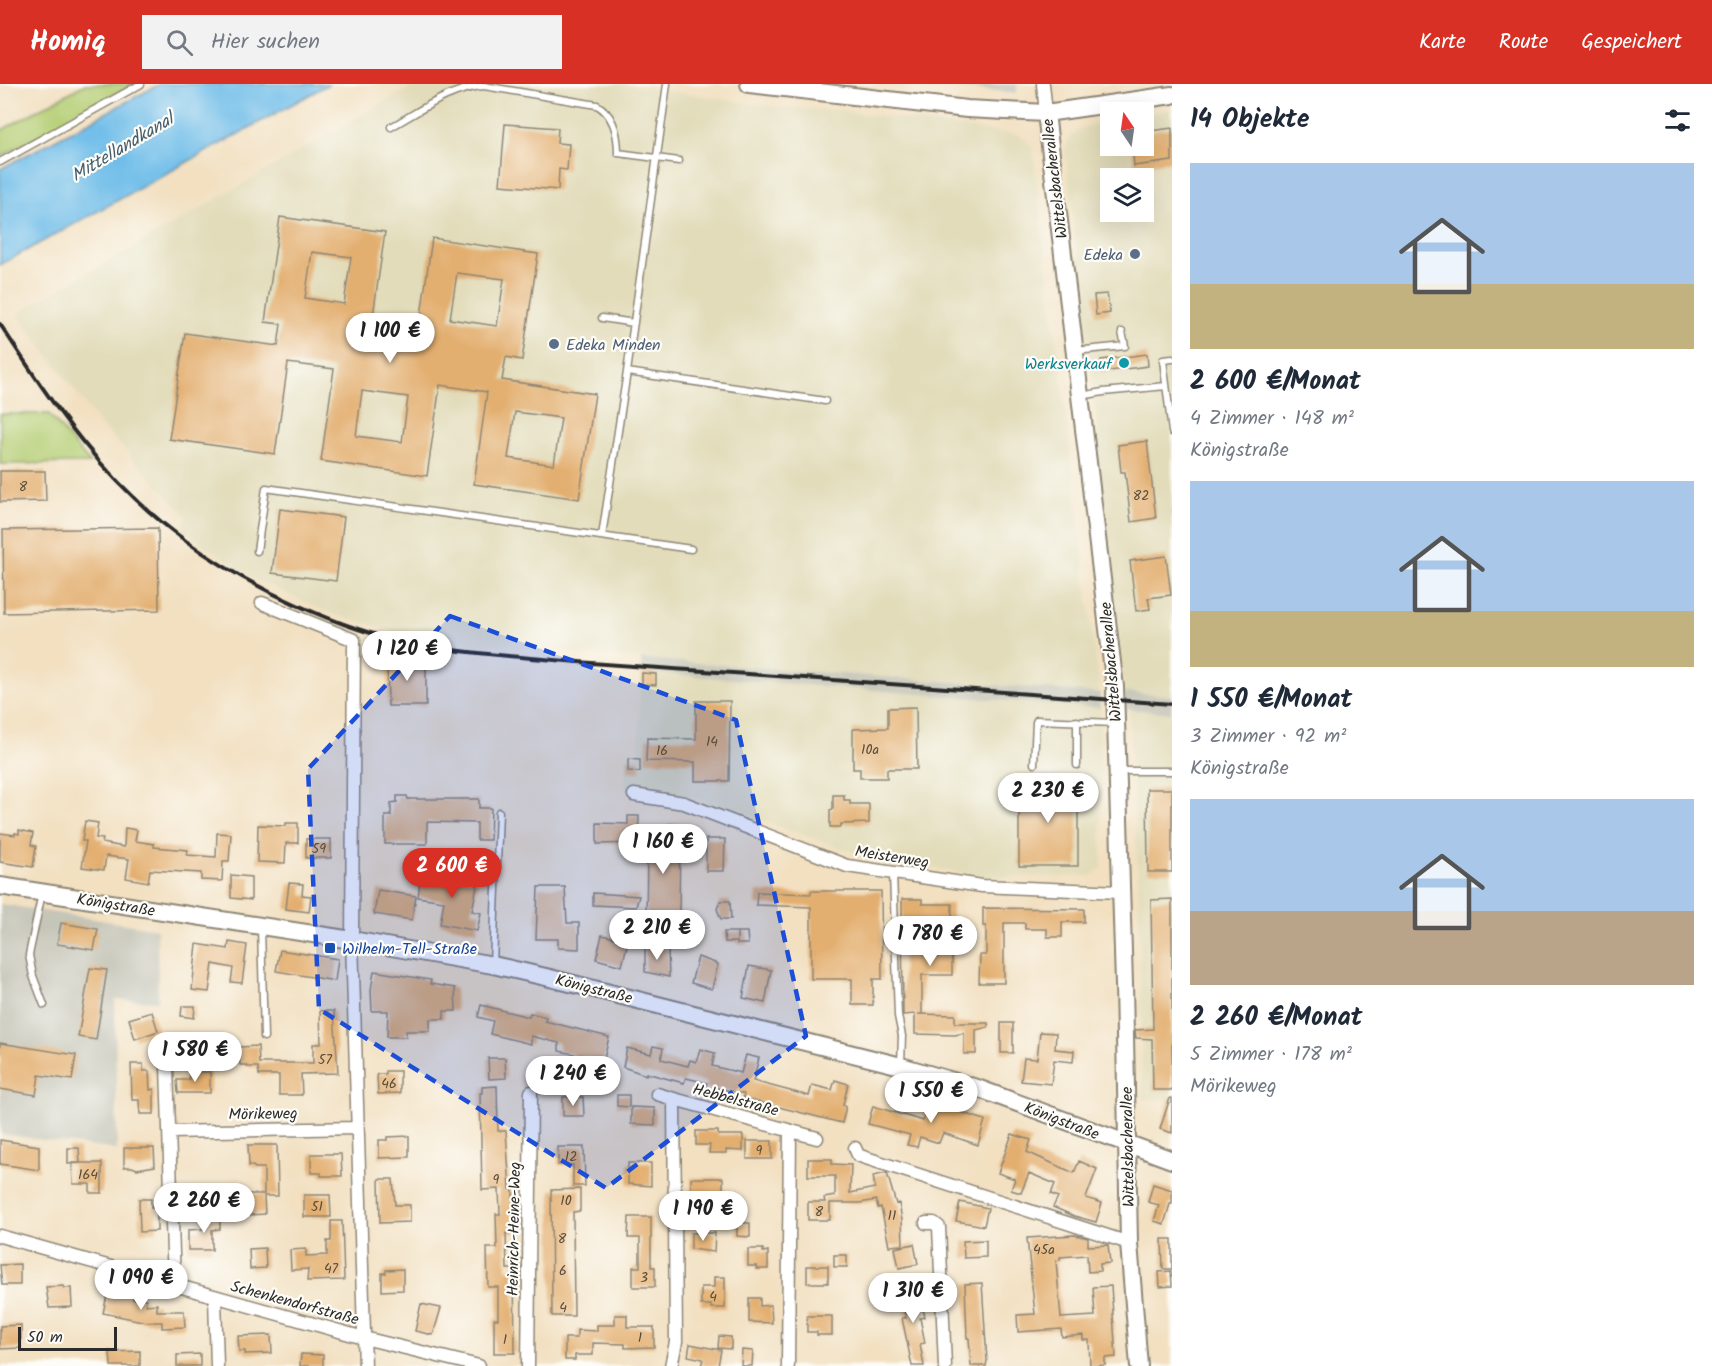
<!DOCTYPE html>
<html lang="de">
<head>
<meta charset="utf-8">
<style>
  :root { --surface:#fff; --page:#f2f2f3; --text:#1f2937; --muted:#747a83; --accent:#d93025 }
  body { margin:0; font-family:Kalam,sans-serif; background:var(--page); color:var(--text); height:100vh; display:flex; flex-direction:column; font-size:22px; white-space:nowrap }
  * { box-sizing:border-box; margin:0 }
  p { font-size:20px; color:var(--muted) }
  .icon { flex:none; width:33px; height:33px; fill:none; stroke:currentColor; stroke-width:2; stroke-linecap:round; stroke-linejoin:round }
  .map { position:relative; flex:1; overflow:hidden }
  .sheet { display:flex; flex-direction:column; background:var(--surface); width:540px }
  .sheet>* { flex:none }
  .needle { width:39px; rotate:347deg }
  .fabs { position:absolute; left:1100px; top:18px; display:grid; gap:12px }
  .fabs a { display:grid; place-items:center; width:54px; height:54px; border-radius:0px; background:var(--surface); box-shadow:0 6px 24px #0002; font-size:30px }
  .scale { position:absolute; left:18px; bottom:15px; width:99px; box-sizing:border-box; padding-left:6px; border:3px solid #2b2b2b; border-top:0; font-size:16px; line-height:21px; white-space:nowrap; color:#2b2b2b; -webkit-text-stroke:4px #fdfcf7; paint-order:stroke }
  .price { position:absolute; translate:-50% -51px; padding:0 14px; border-radius:21px; background:#fff; color:#222; font-size:20px; line-height:39px; filter:drop-shadow(0 2px 3px #0008) }
  .price::after { content:''; position:absolute; left:50%; top:36px; width:18px; height:14px; margin-left:-9px; background:inherit; clip-path:polygon(0 0,100% 0,50% 100%) }
  .price.active { background:var(--accent); color:#fff }
  ul { padding:0; list-style:none }
  li { display:grid; align-content:center; gap:12px; height:318px; padding:0 18px }
  li span { display:grid; place-items:center; height:186px; border-radius:0px; color:#555 }
  li>.icon { margin-inline-start:auto }
  span .icon { width:108px; height:108px; fill:#fffc; stroke-width:1 }
  li b { font-size:26px }
  h2 { display:flex; justify-content:space-between; align-items:center; height:72px; padding:0 18px; font-size:26px }
  header { display:flex; align-items:center; gap:36px; box-sizing:border-box; height:84px; padding:0 30px; background:var(--accent); color:#fff }
  header strong { font-size:28px }
  nav { display:flex; gap:33px; margin-inline-start:auto; font-size:21px }
  .search { width:420px; height:54px; background:var(--page); display:flex; align-items:center; gap:15px; box-sizing:border-box; padding:0 21px; border-radius:0px; color:var(--muted); font-size:22px }
  main { display:flex; flex:1; min-height:0 }
  .map>svg:first-child { display:block }
  .built { fill:#e2dcba; fill-rule:evenodd }
  .industrial { fill:#c5c5b8 }
  .green { fill:#b4cd72; stroke:#707c4e; stroke-width:1.5 }
  .water { fill:#6fbde9; stroke:#4d748a; stroke-width:1.5 }
  .building { fill:#e3af70; fill-rule:evenodd }
  .lines { fill:none; stroke-linecap:round; stroke-linejoin:round }
  .lane-casing { stroke:#8e8676; stroke-width:9 }
  .street-casing { stroke:#8e8676; stroke-width:15 }
  .secondary-casing { stroke:#8e8676; stroke-width:20 }
  .lane { stroke:#fff; stroke-width:6 }
  .street { stroke:#fff; stroke-width:12 }
  .secondary { stroke:#fff; stroke-width:16 }
  .rail { stroke:#2b2b2b; stroke-width:4 }
  .marked { fill:#1d4ed8; fill-opacity:0.2; stroke:#1d4ed8; stroke-width:4.5; stroke-dasharray:12 8; stroke-linejoin:round }
  .service-dot { fill:#5c6f8a; stroke:#fdfcf7; stroke-width:2 }
  .culture-dot { fill:#0f9aa8; stroke:#fdfcf7; stroke-width:2 }
  .transit-dot { fill:#1a4fb4; stroke:#fdfcf7; stroke-width:2 }
  .labels { text-anchor:middle; stroke-width:4.5; stroke-linejoin:round; paint-order:stroke }
  .number-label { font-size:14px; fill:#594c3c }
  .street-label { font-size:16px; fill:#2b2b2b; stroke:#fdfcf7 }
  .service-label { font-size:16px; fill:#4e5e75; stroke:#fdfcf7; text-anchor:end }
  .culture-label { font-size:16px; fill:#0d838f; stroke:#fdfcf7; text-anchor:end }
  .transit-label { font-size:16px; fill:#164399; stroke:#fdfcf7; text-anchor:start }
  .water-label { font-size:18px; font-style:italic; fill:#435e6e; stroke:#fdfcf7 }
</style>
</head>
<body>
<header>
<strong>Homiq</strong>
<div class="search"><svg class="icon" aria-label="search" viewBox="0 0 24 24"><circle cx="10" cy="10" r="6"/><path d="M15 15l6 6"/></svg>Hier suchen</div>
<nav><a>Karte</a><a>Route</a><a>Gespeichert</a></nav>
</header>
<main>
<div class="map">
<svg width="1172" height="1282" viewBox="0 0 1172 1282">
  <rect width="100%" height="100%" fill="#fdfcf7"/>
  <filter id="ink" filterUnits="userSpaceOnUse"><feTurbulence type="fractalNoise" baseFrequency=".0167" numOctaves="2"/><feDisplacementMap in="SourceGraphic" scale="12" xChannelSelector="R" yChannelSelector="G"/><feConvolveMatrix kernelMatrix="1 2 1 2 8 2 1 2 1" color-interpolation-filters="sRGB"/></filter>
  <filter id="wash" filterUnits="userSpaceOnUse"><feTurbulence type="fractalNoise" baseFrequency=".008" numOctaves="4" result="noise"/><feDisplacementMap in="SourceGraphic" scale="24" xChannelSelector="R" yChannelSelector="G"/><feGaussianBlur stdDeviation="1.35" result="paint"/><feColorMatrix in="noise" values="0 0 0 0 0 0 0 0 0 0 0 0 0 0 0 0 0 1.4 0 .05"/><feComposite in="paint" operator="in"/></filter>
  <g filter="url(#wash)">
    <rect width="100%" height="100%" fill="#f2e0c1"/>
    <path class="built" d="M416,0h206l159,24 58,2 181,25 12,11 68,547 -459,-34 -223,-20 -89,-26 -78,-36 -70,-48 6,-13 -87,-92 -83,-110z
      M1172,25v587l-47,-4 -31,-254 5,-1 -34,-288 5,-13 14,-9 26,-6v25h33v-31zM1110,94h33v34h-33z
      M641,588l459,36 2,160 -11,8 -110,1 -129,-25 -161,-56 -66,-8 1,-31 13,-2z
      M1129,626l43,3v386h-29l-5,-220z"/>
    <path class="industrial" d="M920,0h97v9z
      M641,575l459,34v15l-459,-36z
      M1125,608l47,4v17l-46,-4z
      M0,820l157,25 1,72 -43,-1 2,150 -117,-16z"/>
    <path class="green" d="M85,0h49l-134,73v-26z
      M0,330h49l41,49 -90,1z"/>
    <path class="water" d="M160,0h169l-329,181v-96z"/>
    <g id="blocks">
      <path class="building" d="M505,40l53,4 -1,15 12,1 -2,26 -8,-1 -1,21 -58,-5z
        M1172,44v33l-38,5 -2,-20h11v-14z
        M280,133l105,15 -13,91 47,7 13,-92 106,16 -16,106 -16,-3 -4,23 93,14 -16,105 -105,-15 13,-92 -47,-7 -13,91 -106,-15 13,-92 -46,-6 -13,91 -106,-15 16,-106 93,13 3,-22 -16,-2zM312,168l39,5 -7,47 -39,-6zM457,189l47,6 -7,47 -47,-7zM362,307l46,6 -6,45 -46,-6zM515,328l46,6 -7,47 -46,-7z
        M1107,210l3,19 -14,2 -2,-20z
        M1147,270l1,12 -46,6 -1,-12z
        M1147,357l9,77 -25,4 -6,-50h-4l-3,-27z
        M0,387h45l1,30 -46,1z
        M280,425l64,8 -8,64 -64,-8z
        M158,444l1,82 -155,3 -1,-83z
        M1166,472l5,39 -23,3 2,11 -14,2 -6,-50z
        M387,575h39v47h-38z
        M642,589l14,1v11l-14,-1z
        M696,617h34l-1,80h-34v-19l-49,-1 1,-23 49,1z
        M916,623l1,62h-30v9h-27v-9h-7v-40l35,-1v-20z
        M628,675l12,1v12l-12,-1z
        M1019,691h17l-1,10h43v81h-59z
        M1147,705h25v83h-24z
        M833,711h11v5h6v4h19v19l-28,1v3h-11v-17l3,-1z
        M397,712h10l1,3h71v9h12l-1,32h-13v-17l-50,-1v22h-42v-28h6v-13l6,-1z
        M628,732h11l-1,27 -41,1v-21l31,1z
        M85,737l13,2 -2,15 7,1 -1,4 22,4 1,-19 12,2 -2,11 19,3v3l34,3 -1,5 29,2 1,-24 14,1 -2,27h-6l-1,20 -21,-1v-7l-51,-3 -2,12 -22,-4 3,-19 -23,-3 -2,14 -22,-3 4,-26h-4z
        M286,739h12v20h-12l-1,20 -28,-1 1,-37 28,1z
        M669,740l11,1 -1,92 -33,-1 1,-57h-3v-18h24z
        M19,746l14,3 -2,12 5,1 -3,21 -33,-5v-29l15,2v-2l4,1z
        M306,755h25v19h-25z
        M706,755h19l-1,32h-18z
        M421,789l28,4v-2l29,6 -6,30 9,2 -4,18 -37,-7 4,-23 -26,-4z
        M231,791l20,2v23l-20,-2z
        M289,799l14,1 -1,11 9,1 -2,16 -23,-3z
        M538,803h27l2,36h12v26l-21,-1v-9h-22z
        M378,806l38,6 -4,24 -38,-6z
        M811,807h70l1,88h-9v26h-21v-26h-41v-72l-55,-2 1,-13 54,2z
        M593,809l46,3 -3,11 -43,-2z
        M902,815h20v5h30v71h-30v39h-4l37,1v8h33v4l-12,3v24h-12v-21l-9,2 -40,-1v-20l-12,1z
        M1172,815v191h-19l-1,-51 -16,-1 -1,-8 18,-1 -2,-129z
        M720,817h10l1,18h-10l-4,-10z
        M983,824l101,1v13h-22v15h-15v-8h-22v-6h-21v60h-25l1,-28h6v-29h-3z
        M61,839l37,6 -4,21 -37,-6z
        M724,848h13v10h-12z
        M737,848h10l1,12h-11z
        M602,851l26,6 -6,25 -26,-7z
        M229,858l18,3 -5,38 -11,-1 2,-14 -20,-4 -4,28 -17,-2 5,-46 31,5z
        M645,860l23,6 1,27 -24,-5z
        M280,866l58,9 -3,22 -59,-10z
        M698,873l20,7 -6,25 -21,-6z
        M749,882l22,4 -6,33 -22,-5z
        M90,884l17,2 -11,70 -18,-3z
        M374,887l57,9 -1,4 25,4 1,23h-12v8h-14v12h-24v6h-19l1,-26h-16l-1,-21z
        M481,921l48,12 1,-4 16,4 -1,4 64,16 -6,25 -20,-6 -6,20 -5,-1 2,-21 -15,-3v-8l-28,-7v8l-41,-10 3,-13 -15,-4z
        M182,922h13l-1,12 -13,-2z
        M320,927h14l4,62 -37,1 1,21h-23v-20h-20l-1,-8h-11v-2h-7l-1,-18 19,-1 1,17h54v-19h8z
        M152,928l6,19 -23,8 -6,-20z
        M1001,939h12v30h-12z
        M1040,948l16,1 -1,16 19,2 -1,11 -19,-2 -3,24 -30,-3 3,-23 13,1z
        M0,959l76,12 -4,25 -33,-5 -3,20 -36,-6z
        M653,962l10,2 -2,11 27,7 2,-6 6,2 4,-13 15,4 -3,13 29,7 5,-18 13,3 -6,23 56,15 3,-11 20,5 3,-10 13,4 -5,21 2,1v5l-3,12 -99,-25 1,-4 -26,-6 -1,3 -12,-3 2,-5 -21,-5 -2,5 -38,-10v2l-23,-8 4,-19 24,6z
        M488,974h17l1,20 -17,1z
        M131,980h12v7h6l1,19 4,-1v25h-14l-1,-14h-7z
        M386,987h14v22l-22,1 -1,-20h9z
        M189,988h21v21h-32l-1,-13h12z
        M497,1002l1,45h8l4,58h3v12h2l1,32h-10l1,36h7l1,84h-21v-34h4v-32h-10l-1,-39h10l-1,-34h4l-1,-25 -17,1 -2,-97h2v-6z
        M617,1011h12v12l-12,-1z
        M563,1013h20l1,19h-21z
        M1170,1014h2v35l-12,-4z
        M928,1018l57,18 -7,25 -35,-12 -4,10 -19,-6 -3,10 -10,-2 3,-10 -42,-11 5,-18 50,15z
        M631,1023l24,1v17l-24,-1z
        M696,1047h22v4h25v16l-17,-1v3h-17l1,-8h-14z
        M1012,1050l19,6 -4,12 47,21 5,-12 18,8 -11,29 16,5 -6,19 -22,-6 -21,-9 5,-10 -7,-3 4,-10 -26,-11 -8,20 -10,-3 4,-11 -17,-6z
        M409,1052v21l-30,1v-18h8v-3z
        M0,1056l39,6v24l-39,-6z
        M747,1057h25v18h-25z
        M248,1061h29l1,51h-14l1,18 -16,1 -1,-21h16v-26h-9l-2,-2h-4z
        M558,1063h26l1,39h-12v-21h-15z
        M68,1064h11l1,15 -12,1z
        M124,1064h30l1,18 -18,3 -5,-2h-8z
        M311,1070h30l1,22h-21v-3h-10z
        M808,1075h24v5l19,1 -1,28 25,-5 -2,-12 14,-3 9,31 3,-1 3,17 1,25 -14,1 -8,-39 -3,1 -2,-8 -16,3h-30v17h-22v-18h17l-1,-4 11,-2v-20h-27z
        M72,1079h30v30h-12v-9h-17z
        M628,1079h23v23l-23,-2z
        M691,1094h32v20h-32z
        M379,1095h14l2,26h15v17l-30,1z
        M1153,1100l19,6v14h-2l-6,20 -10,-3 5,-16 -11,-3z
        M580,1105v22l-7,1 1,104h-22l-1,-126z
        M304,1111h26l1,22h-27z
        M139,1115h12v9l6,-1v24l-17,1z
        M960,1118l28,6 -4,18 -28,-5z
        M203,1132h17v13l-8,1v20h-24v-20l15,-1z
        M629,1133h22v50h4v20h-22v-20h7v-29h-12z
        M331,1137h11l2,59 -37,1 1,-12 -17,1 -1,-20 16,-1v7l21,-1v-14h4z
        M737,1139h13v14l-13,-1z
        M691,1149h24l-1,19 -23,-3z
        M1075,1151l13,3v8l20,-1 2,18 -10,1v7l-12,1 -1,-17 -27,2v3l-4,1 5,57 34,-2 -2,-29 18,-1 5,71 -11,1v7l-15,1 -1,-26h-6v-5l-21,2 -1,-8 -43,3 -1,-17 18,-1 -8,-76z
        M1162,1155h10v30h-9z
        M986,1156v17l-22,1 -1,-17z
        M914,1160l4,20 -19,4 -4,-20z
        M265,1164l1,20 -16,1 -1,-20z
        M748,1165h15v3l5,-1v18h-12l1,-3h-9z
        M834,1171h13v12h-13z
        M20,1180v21h-18l-2,-20z
        M807,1182h21v17h-21z
        M403,1185v21l-21,1v-18h4v-3z
        M1171,1187l1,15 -12,1 -1,-15z
        M714,1193h11v31h-14v-3h-10v-18h13z
        M982,1199l5,78 -1,5h-15l-2,-28h-2l-2,-54z
        M64,1202v2h7l1,19 -23,1 -3,-21z
        M917,1202l8,31 -5,1 5,25 -5,1 4,22h-12l-10,-48h4l-7,-27z
        M108,1207l26,5 -1,3h13v6l11,-1v7h27l1,16 -23,1v-6h-15l-44,-9z
        M749,1214h11v8l11,-1 1,18 -23,-1z
        M421,1220l20,4 -8,27 -18,-4z
        M615,1231h12v12h27v20l-29,1v-4l-32,-1v12h-18v5h-10v-22h12v-8l20,1v-6h18z
        M807,1232h25v19h-15v-3h-10z
        M21,1241v23l-21,1v-23z
        M271,1251l1,18 -27,1v-3h-6l-1,-15z
        M719,1252l12,1v12l-13,-1z
        M690,1260l31,6 -3,16h-17l2,-7 -15,-3z
        M742,1266l11,1 -1,15h-11z
        M140,1267v15h-29l-1,-14z
        M200,1270v12h-23v-11z
        M301,1270l22,1v11h-23z"/>
    </g>
  </g>
  <g filter="url(#ink)">
    <use href="#blocks" fill-opacity="0" stroke="#8e8676" stroke-width="1.5"/>
    <g class="lines">
      <defs>
        <path id="lane" d="M391,43c29,-16 59,-39 93,-41l113,19c17,10 21,29 21,48l61,8
          M0,78l141,-78
          M602,234l32,5
          M1075,267l50,-5 -3,-14
          M1172,275l-9,1 9,72
          M627,288l198,29
          M1081,312l22,-4 63,-6
          M602,452l25,-164 40,-288
          M257,467l9,-63 425,61
          M1034,680l2,-42 1,-2 78,3
          M1077,681v-44
          M1120,687h52
          M893,789l5,143 4,20 -1,28
          M42,809l-13,62 4,21 11,29
          M261,843l3,110
          M493,880l6,-152"/>
        <path id="street" d="M1043,0l3,29
          M262,519l92,37 -2,300 13,426
          M634,711l50,8 163,63 135,20 138,6
          M167,982l7,219
          M657,1010l17,5 2,243 -5,24
          M674,1015l143,39
          M171,1048l186,-4
          M855,1064l3,7 5,2 266,86
          M926,1139h8l5,4 6,139
          M0,1152l364,102 115,28
          M215,1213l2,69
          M528,1282l3,-274
          M788,1282l2,-235"/>
        <path id="secondary" d="M749,0l218,25 79,4 126,-18
          M1046,29l69,574 9,297 5,259 10,123
          M0,802l352,54 141,25 57,13 351,88 76,22 195,72"/>
      </defs>
      <use href="#lane" class="lane-casing"/>
      <use href="#street" class="street-casing"/>
      <use href="#secondary" class="secondary-casing"/>
      <use href="#lane" class="lane"/>
      <use href="#street" class="street"/>
      <use href="#secondary" class="secondary"/>
      <path class="rail" d="M0,240c55,84 103,157 186,217 64,47 153,88 231,104 34,6 69,9 104,12 75,7 151,12 227,17 142,11 283,20 424,30"/>
    </g>
  </g>
  <path class="marked" d="M450,532l286,104 70,316 -200,152 -287,-179 -11,-240z"/>
  <g class="service-dot">
    <circle cx="1135" cy="170" r="6"/>
    <circle cx="554" cy="260" r="6"/>
  </g>
  <circle class="culture-dot" cx="1124" cy="279" r="6"/>
  <rect class="transit-dot" x="324" y="858" width="12" height="12" rx="3"/>
  <g class="labels">
    <g class="number-label">
      <text x="23" y="407">8</text>
      <text x="1141" y="416">82</text>
      <text x="712" y="662">14</text>
      <text x="870" y="670">10a</text>
      <text x="662" y="671">16</text>
      <text x="319" y="769">59</text>
      <text x="325" y="980">57</text>
      <text x="389" y="1004">46</text>
      <text x="759" y="1071">9</text>
      <text x="571" y="1077">12</text>
      <text x="88" y="1095">164</text>
      <text x="496" y="1100">9</text>
      <text x="566" y="1121">10</text>
      <text x="317" y="1127">51</text>
      <text x="819" y="1132">8</text>
      <text x="892" y="1136">11</text>
      <text x="562" y="1159">8</text>
      <text x="1044" y="1170">45a</text>
      <text x="331" y="1189">47</text>
      <text x="563" y="1191">6</text>
      <text x="644" y="1198">3</text>
      <text x="713" y="1217">4</text>
      <text x="563" y="1228">4</text>
      <text x="640" y="1258">1</text>
      <text x="505" y="1260">1</text>
    </g>
    <g class="street-label">
      <text transform="translate(1054 95) rotate(-97)" y="6">Wittelsbacherallee</text>
      <text transform="translate(1110 578) rotate(-95)" y="6">Wittelsbacherallee</text>
      <text transform="translate(892 772) rotate(9)" y="6">Meisterweg</text>
      <text transform="translate(116 820) rotate(9)" y="6">Königstraße</text>
      <text transform="translate(594 904) rotate(14)" y="6">Königstraße</text>
      <text transform="translate(736 1015) rotate(15)" y="6">Hebbelstraße</text>
      <text transform="translate(263 1029) rotate(-1)" y="6">Mörikeweg</text>
      <text transform="translate(1062 1036) rotate(21)" y="6">Königstraße</text>
      <text transform="translate(1127 1063) rotate(-91)" y="6">Wittelsbacherallee</text>
      <text transform="translate(513 1145) rotate(-89)" y="6">Heinrich-Heine-Weg</text>
      <text transform="translate(295 1218) rotate(15)" y="6">Schenkendorfstraße</text>
    </g>
    <g class="service-label">
      <text x="1123" y="176">Edeka</text>
      <text x="566" y="266" text-anchor="start">Edeka Minden</text>
    </g>
    <g class="culture-label">
      <text x="1112" y="285">Werksverkauf</text>
    </g>
    <g class="transit-label">
      <text x="342" y="870">Wilhelm-Tell-Straße</text>
    </g>
    <g class="water-label">
      <text transform="translate(122 63) rotate(-31)" y="6">Mittellandkanal</text>
    </g>
  </g>
</svg>
<div class="fabs">
<a><svg class="needle" viewBox="-14 -14 28 28"><path d="M0-13l5 13h-10z" fill="#e53935"/><path d="M0 13l5-13h-10z" fill="#747a83"/></svg></a>
<a><svg class="icon" aria-label="layers" viewBox="0 0 24 24"><path d="M12 4l9 5-9 5-9-5zM3 14l9 5 9-5"/></svg></a>
</div>
<div class="scale">50 m</div>
<b class="price" style="left:390px;top:280px">1 100 €</b>
<b class="price" style="left:407px;top:598px">1 120 €</b>
<b class="price" style="left:1048px;top:740px">2 230 €</b>
<b class="price" style="left:663px;top:791px">1 160 €</b>
<b class="price active" style="left:452px;top:815px">2 600 €</b>
<b class="price" style="left:657px;top:877px">2 210 €</b>
<b class="price" style="left:930px;top:883px">1 780 €</b>
<b class="price" style="left:195px;top:999px">1 580 €</b>
<b class="price" style="left:573px;top:1023px">1 240 €</b>
<b class="price" style="left:931px;top:1040px">1 550 €</b>
<b class="price" style="left:204px;top:1150px">2 260 €</b>
<b class="price" style="left:703px;top:1158px">1 190 €</b>
<b class="price" style="left:141px;top:1227px">1 090 €</b>
<b class="price" style="left:913px;top:1240px">1 310 €</b>
</div>
<section class="sheet">
<h2>14 Objekte<svg class="icon" aria-label="filters" viewBox="0 0 24 24"><path d="M4 7h16M4 17h16"/><circle cx="9" cy="7" r="2"/><circle cx="15" cy="17" r="2"/></svg></h2>
<ul>
<li><span style="background:linear-gradient(#a9c7e8 65%,#c2b280 0)"><svg class="icon" aria-label="home" viewBox="0 0 24 24"><path d="M3 11l9-7 9 7M6 9v11h12V9"/></svg></span><div><b>2 600 €/Monat</b><p>4 Zimmer · 148 m²</p><p>Königstraße</p></div></li>
<li><span style="background:linear-gradient(#a9c7e8 70%,#c2b280 0)"><svg class="icon" aria-label="home" viewBox="0 0 24 24"><path d="M3 11l9-7 9 7M6 9v11h12V9"/></svg></span><div><b>1 550 €/Monat</b><p>3 Zimmer · 92 m²</p><p>Königstraße</p></div></li>
<li><span style="background:linear-gradient(#a9c7e8 60%,#b9a48a 0)"><svg class="icon" aria-label="home" viewBox="0 0 24 24"><path d="M3 11l9-7 9 7M6 9v11h12V9"/></svg></span><div><b>2 260 €/Monat</b><p>5 Zimmer · 178 m²</p><p>Mörikeweg</p></div></li>
</ul>
</section>
</main>
</body>
</html>
